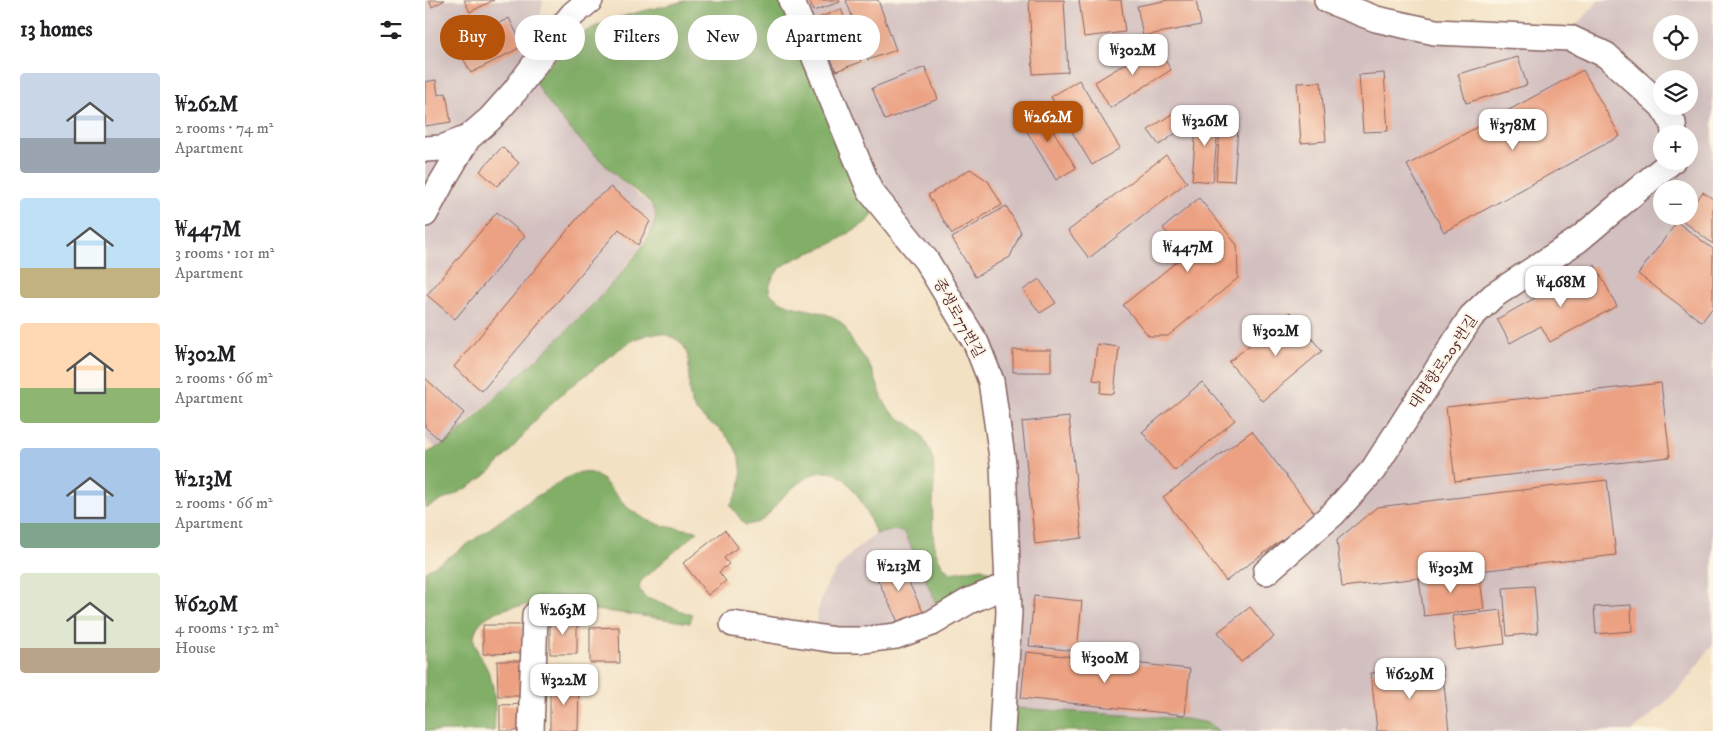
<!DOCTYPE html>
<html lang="en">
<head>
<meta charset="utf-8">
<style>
  :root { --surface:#fff; --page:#f2f2f2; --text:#202124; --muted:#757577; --accent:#b45309 }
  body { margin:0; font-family:"IM FELL DW Pica","Noto Serif KR",serif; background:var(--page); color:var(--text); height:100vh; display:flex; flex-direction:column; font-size:19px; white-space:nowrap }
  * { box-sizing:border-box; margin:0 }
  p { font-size:16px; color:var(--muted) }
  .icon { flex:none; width:28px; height:28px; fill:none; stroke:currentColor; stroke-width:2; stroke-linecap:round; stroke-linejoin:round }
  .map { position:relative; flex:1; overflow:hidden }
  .details { display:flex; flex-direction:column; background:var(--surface); width:425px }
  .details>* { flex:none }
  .hud { position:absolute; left:15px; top:15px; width:475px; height:45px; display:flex; gap:10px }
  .controls { position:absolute; left:1228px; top:15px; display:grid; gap:10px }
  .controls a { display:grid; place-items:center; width:45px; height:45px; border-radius:50%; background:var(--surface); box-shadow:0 5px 20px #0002; font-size:25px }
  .price { position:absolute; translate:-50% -42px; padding:0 11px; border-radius:10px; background:#fff; color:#222; font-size:16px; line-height:32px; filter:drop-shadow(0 1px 2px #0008) }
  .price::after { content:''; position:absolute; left:50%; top:30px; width:15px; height:11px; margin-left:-8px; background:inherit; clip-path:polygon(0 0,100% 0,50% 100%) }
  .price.on { background:var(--accent); color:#fff }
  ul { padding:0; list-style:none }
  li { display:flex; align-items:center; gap:15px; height:125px; padding:0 20px }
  li span { display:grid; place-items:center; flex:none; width:140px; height:100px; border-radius:5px; color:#555 }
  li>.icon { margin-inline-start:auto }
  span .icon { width:60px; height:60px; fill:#fffc; stroke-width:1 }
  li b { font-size:21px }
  h2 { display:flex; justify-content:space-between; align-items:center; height:60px; padding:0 20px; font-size:21px }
  .chip { padding:0 18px; border-radius:22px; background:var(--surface); box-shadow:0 5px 20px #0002; font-size:18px; line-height:45px }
  .chip.on { background:var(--accent); color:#fff }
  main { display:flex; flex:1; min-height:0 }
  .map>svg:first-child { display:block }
  .industrial { fill:#d2bfc0; fill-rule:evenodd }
  .forest { fill:#82af68; stroke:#66674a }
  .building { fill:#eca182 }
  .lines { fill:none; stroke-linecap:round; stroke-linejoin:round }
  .minor-casing { stroke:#856360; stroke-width:28 }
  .minor { stroke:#fff; stroke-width:25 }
  .labels { text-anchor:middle; stroke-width:4; stroke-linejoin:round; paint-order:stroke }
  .street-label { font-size:15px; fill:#4a1f2b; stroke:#fcf5e5 }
</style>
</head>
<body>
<main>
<section class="details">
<h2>13 homes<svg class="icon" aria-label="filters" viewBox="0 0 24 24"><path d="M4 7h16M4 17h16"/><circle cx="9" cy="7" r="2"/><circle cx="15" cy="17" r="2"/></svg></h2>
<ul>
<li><span style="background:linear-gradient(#c9d6e8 65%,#9aa5b1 0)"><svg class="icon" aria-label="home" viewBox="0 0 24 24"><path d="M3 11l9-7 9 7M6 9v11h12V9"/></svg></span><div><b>₩262M</b><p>2 rooms · 74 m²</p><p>Apartment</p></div></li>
<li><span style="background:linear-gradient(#bfe0f5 70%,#c2b280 0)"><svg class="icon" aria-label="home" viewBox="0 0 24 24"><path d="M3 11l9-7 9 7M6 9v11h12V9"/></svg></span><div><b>₩447M</b><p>3 rooms · 101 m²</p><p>Apartment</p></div></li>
<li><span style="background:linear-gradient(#ffd9b3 65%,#8fb573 0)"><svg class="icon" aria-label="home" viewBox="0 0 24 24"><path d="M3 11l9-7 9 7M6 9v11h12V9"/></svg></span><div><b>₩302M</b><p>2 rooms · 66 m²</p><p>Apartment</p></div></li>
<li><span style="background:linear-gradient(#a9c7e8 75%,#7fa58c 0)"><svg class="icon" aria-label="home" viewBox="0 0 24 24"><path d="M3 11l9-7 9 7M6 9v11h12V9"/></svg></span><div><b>₩213M</b><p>2 rooms · 66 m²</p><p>Apartment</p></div></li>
<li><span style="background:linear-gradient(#dfe7d0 75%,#b9a48a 0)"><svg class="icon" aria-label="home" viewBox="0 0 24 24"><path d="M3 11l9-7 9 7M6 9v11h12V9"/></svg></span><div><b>₩629M</b><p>4 rooms · 152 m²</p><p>House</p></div></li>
</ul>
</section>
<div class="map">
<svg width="1288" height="731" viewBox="0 0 1288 731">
  <rect width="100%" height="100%" fill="#fcf5e5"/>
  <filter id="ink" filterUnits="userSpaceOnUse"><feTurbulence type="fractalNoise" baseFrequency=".02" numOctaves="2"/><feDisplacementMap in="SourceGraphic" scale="10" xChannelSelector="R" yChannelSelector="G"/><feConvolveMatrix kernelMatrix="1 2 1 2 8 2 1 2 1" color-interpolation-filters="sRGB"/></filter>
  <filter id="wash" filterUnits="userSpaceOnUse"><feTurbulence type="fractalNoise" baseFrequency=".0096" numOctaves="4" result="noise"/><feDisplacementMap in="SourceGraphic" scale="20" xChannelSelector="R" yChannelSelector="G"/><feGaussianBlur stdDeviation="1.12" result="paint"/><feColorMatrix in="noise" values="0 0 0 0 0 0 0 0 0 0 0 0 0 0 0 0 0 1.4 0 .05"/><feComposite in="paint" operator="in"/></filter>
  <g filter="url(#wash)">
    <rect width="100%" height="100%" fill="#f3e1c3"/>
    <path class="industrial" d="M0,0h118l-7,43 -62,81 -49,18z
      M376,0h505l61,24 207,4 25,-28h114v643l-23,33 -28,30 -30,25h-414l-3,-4 -30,-8 -171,-11 -14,-320 -123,-202zM1236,24h28v27h-28zM1236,79h28v27h-28zM1236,134h28v27h-28zM1236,189h28v27h-28z
      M110,81l8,15 33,38 44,46 34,28 2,9 -4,11 -14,22 -40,51 -21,20 -126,117 -15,10 -11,-10v-206l24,-47 29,-41z
      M0,157h9l6,8 -15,37z
      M470,530l10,3 34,77 -36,19 -87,3 1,-18 5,-17 6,-15 11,-15 15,-16 22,-17z"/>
    <path class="forest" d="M263,0h93l93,212c-4,9 -10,12 -19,17 -8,5 -17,12 -26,16 -24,11 -57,16 -60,46 15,22 49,15 69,29 7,5 9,11 12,18 6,10 15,19 20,29 7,13 10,29 18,41 9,13 27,15 35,29 4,7 8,16 10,24 5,30 -12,94 18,112l31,-5 7,3 3,9 -53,30 -34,-77 -10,-3 -19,4c-20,-50 -42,-90 -93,-37 -15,15 -15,26 -38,28l-15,-20c5,-7 10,-15 11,-24 3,-23 -8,-42 -26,-55 -9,-6 -16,-10 -22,-20 -10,-20 5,-54 -17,-67 -10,-6 -22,-7 -33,-3 -19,7 -37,23 -53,36 -17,13 -35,26 -49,42 -19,21 -36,47 -59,64 -17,13 -38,21 -57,30v-54c9,-5 18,-9 26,-15 18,-14 34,-31 50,-47 26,-24 165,-147 154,-181 -5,-14 -26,-23 -36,-33 -30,-29 -64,-60 -84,-97 14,-17 29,-34 47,-47 27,-18 74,-25 106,-34z
      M156,472l11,1 10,6 26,29 17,11 18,7 35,5 -57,50 -2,7 5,9 48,18 -2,8c-39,-6 -78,-12 -118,-15 -20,-2 -44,-5 -64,0 -15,4 -34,13 -34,31 1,12 10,22 14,32 8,18 8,41 6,60h-69v-160c43,-23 80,-57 122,-81 11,-7 21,-14 34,-18z
      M589,708l171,11c12,2 25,2 33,12h-206z"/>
    <g id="blocks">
      <path class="building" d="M4,0h16l-13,7z
        M39,0h30l-24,12z
        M384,0h30l1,2 -27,9z
        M421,0h32l18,50 -28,10z
        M604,0h35l4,72 -35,2z
        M654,0h42l4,32 -41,5z
        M744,0h27l5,25 -58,11 -6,-30z
        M416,9l20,53 -25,9 -20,-52z
        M84,18l14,28 -52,27 -15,-28z
        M731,45l15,25 -61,38 -15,-26z
        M1093,57l9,28 -61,18 -8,-29z
        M500,67l13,32 -53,21 -13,-32z
        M1158,70l37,66 -176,96 -37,-67z
        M959,73l4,58 -25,1 -4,-57z
        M11,80l2,15 8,-2 5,29 -26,4v-44z
        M654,80l41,68 -28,17 -41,-68z
        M896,82l5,59 -25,2 -4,-60z
        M614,107l37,61 -20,12 -37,-62z
        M754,109l10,15 -30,21 -11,-15z
        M772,113l22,2 -6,67 -21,-2z
        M796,115l18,1 -5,65 -18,-1z
        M77,147l17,16 -22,23 -17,-15z
        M741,155l21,27 -98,76 -21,-27z
        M545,169l18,12 14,24 -50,29 -24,-39z
        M186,187l39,34 -12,24 -19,-16 -137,162 -28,-24 137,-165z
        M1278,192l10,7v45l-31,-24 2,-4h5v-6z
        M774,198l38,47 1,33 -70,58h-19l-26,-31 62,-50 -22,-27z
        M581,206l15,26 -11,25 -35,20 -23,-39z
        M72,212l28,24 -70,83 -28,-24z
        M1252,222l36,27v58l-11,15 -64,-48z
        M1170,265l22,41 -67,36 -9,-16 -31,17 -13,-24z
        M614,279l17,24 -16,10 -17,-23z
        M865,312l32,39 -60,50 -33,-39z
        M672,344l22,3 -5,47 -14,-1 2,-12 -9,-1z
        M588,350h38v22h-38z
        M0,378l39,35 -24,27 -15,-13z
        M777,382l33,38 -60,51 -33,-39z
        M1236,383l9,74 -215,24 -9,-74z
        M644,417l13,121 -47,6 -13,-122z
        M827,431l64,84 -90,66 -63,-84z
        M1182,480l9,75 -274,32 -5,-47 40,-33z
        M300,530l13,17 -14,11 5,6 -10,8 7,9 -18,14 -25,-32z
        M472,558l27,56 -24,12 -27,-56z
        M1054,572l5,37 -60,7 -5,-37z
        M1109,586l4,47 -31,3 -4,-48z
        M609,596l48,5 -5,50 -48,-5z
        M1206,605l1,26 -36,3 -2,-27z
        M825,607l24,30 -33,25 -23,-30z
        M1076,610l4,34 -49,6 -4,-34z
        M125,618h27v36h-27z
        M58,625h40v28l-40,1z
        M194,627l1,36h-30v-35z
        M601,652l164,17 -5,46 -164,-17z
        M72,661h28l1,35h-28z
        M1017,666l7,65h-72l-6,-58z
        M125,682h29l-1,49 -28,-1z
        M101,704v27h-26v-26z"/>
    </g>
  </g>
  <g filter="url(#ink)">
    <use href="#blocks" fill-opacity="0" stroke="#856360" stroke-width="1"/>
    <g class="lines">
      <defs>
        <path id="minor" d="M366,0l79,191 56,69 50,83 15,38 12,83 6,148 -7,119
          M902,0l49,19 59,13 135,6 36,17 55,50
          M1237,106l11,17 1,11
          M0,149l17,-1 26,-10 22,-19 25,-28 48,-65 10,-12 17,-14
          M0,214l17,-32 26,-44
          M841,572l67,-58 40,-44 98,-153 22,-21 85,-56 94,-79
          M308,624l102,16h28l33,-4 36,-13 37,-22 39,-16
          M106,731l4,-116"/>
      </defs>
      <use href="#minor" class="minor-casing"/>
      <use href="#minor" class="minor"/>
    </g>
  </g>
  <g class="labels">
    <g class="street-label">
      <text transform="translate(534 318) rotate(61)" y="5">종생로77번길</text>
      <text transform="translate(1018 362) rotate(-56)" y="5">대명항로205번길</text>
    </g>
  </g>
</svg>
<div class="controls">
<a><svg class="icon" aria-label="locate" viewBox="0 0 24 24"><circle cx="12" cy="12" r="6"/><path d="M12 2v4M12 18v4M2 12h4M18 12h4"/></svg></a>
<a><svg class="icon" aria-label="layers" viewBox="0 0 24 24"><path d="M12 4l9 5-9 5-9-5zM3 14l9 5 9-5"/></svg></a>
<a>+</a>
<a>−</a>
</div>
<b class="price" style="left:708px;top:76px">₩302M</b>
<b class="price on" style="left:623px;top:143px">₩262M</b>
<b class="price" style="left:780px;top:147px">₩326M</b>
<b class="price" style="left:1088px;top:151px">₩378M</b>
<b class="price" style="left:763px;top:273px">₩447M</b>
<b class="price" style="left:1136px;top:308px">₩468M</b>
<b class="price" style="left:851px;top:357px">₩302M</b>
<b class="price" style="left:474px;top:592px">₩213M</b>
<b class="price" style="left:1026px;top:594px">₩303M</b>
<b class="price" style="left:138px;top:636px">₩263M</b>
<b class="price" style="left:680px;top:684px">₩300M</b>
<b class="price" style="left:985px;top:700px">₩629M</b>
<b class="price" style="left:139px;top:706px">₩322M</b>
<div class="hud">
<a class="chip on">Buy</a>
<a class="chip">Rent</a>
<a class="chip">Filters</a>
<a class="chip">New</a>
<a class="chip">Apartment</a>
</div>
</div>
</main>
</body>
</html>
